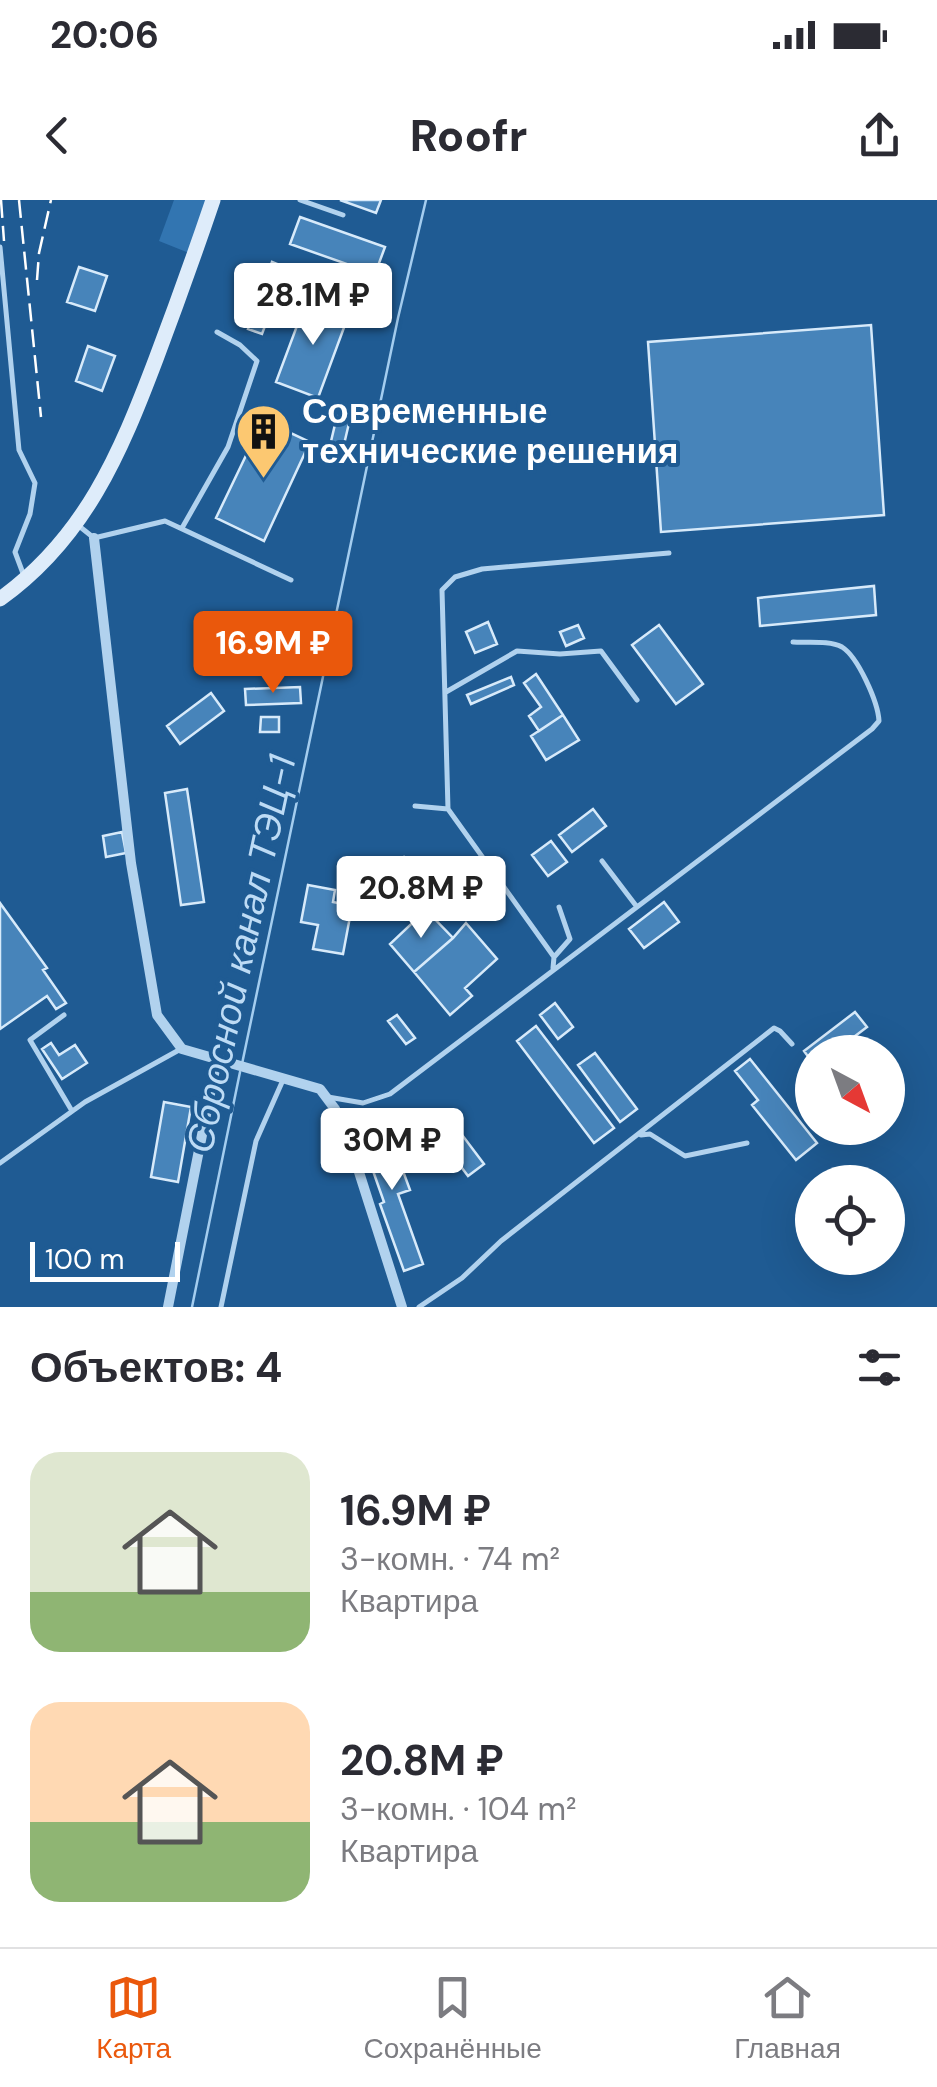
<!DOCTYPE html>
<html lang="ru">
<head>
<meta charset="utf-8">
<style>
  :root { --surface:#fff; --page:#f7f7f7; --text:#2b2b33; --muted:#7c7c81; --line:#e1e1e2; --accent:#ea580c }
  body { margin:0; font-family:"DM Sans",sans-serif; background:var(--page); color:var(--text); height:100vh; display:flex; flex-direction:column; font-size:38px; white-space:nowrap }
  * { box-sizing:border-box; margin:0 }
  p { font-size:32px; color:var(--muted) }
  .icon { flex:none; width:55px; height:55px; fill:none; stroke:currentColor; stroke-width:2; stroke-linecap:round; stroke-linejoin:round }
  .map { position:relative; height:1107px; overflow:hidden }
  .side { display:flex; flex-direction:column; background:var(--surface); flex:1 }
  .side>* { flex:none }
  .needle { width:65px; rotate:139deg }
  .fabs { position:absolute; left:795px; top:835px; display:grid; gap:20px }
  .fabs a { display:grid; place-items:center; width:110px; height:110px; border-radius:50%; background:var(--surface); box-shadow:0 10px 40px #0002; font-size:50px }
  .scale { position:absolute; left:30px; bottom:25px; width:150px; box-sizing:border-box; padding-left:10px; border:5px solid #fff; border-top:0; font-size:28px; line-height:35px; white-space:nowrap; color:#fff; -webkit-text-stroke:8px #1f5b93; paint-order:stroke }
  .price { position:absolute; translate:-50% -85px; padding:0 22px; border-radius:10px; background:#fff; color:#222; font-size:32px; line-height:65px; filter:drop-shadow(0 2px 5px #0008) }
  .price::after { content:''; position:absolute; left:50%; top:60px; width:30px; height:22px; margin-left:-15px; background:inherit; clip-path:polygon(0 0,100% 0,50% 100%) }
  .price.on { background:var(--accent); color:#fff }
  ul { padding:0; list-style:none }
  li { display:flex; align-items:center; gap:30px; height:250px; padding:0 30px }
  li span { display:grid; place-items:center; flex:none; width:280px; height:200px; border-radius:30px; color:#555 }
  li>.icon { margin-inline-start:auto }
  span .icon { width:120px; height:120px; fill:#fffc; stroke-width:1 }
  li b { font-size:42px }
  h2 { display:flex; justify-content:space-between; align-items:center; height:120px; padding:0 30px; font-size:42px }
  .status { display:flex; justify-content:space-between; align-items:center; height:70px; padding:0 50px; background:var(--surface); direction:ltr }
  .status svg { height:28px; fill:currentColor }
  header { display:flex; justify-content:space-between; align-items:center; height:130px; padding:0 30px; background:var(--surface); font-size:45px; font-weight:800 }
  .tab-bar { display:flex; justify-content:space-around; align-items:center; height:140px; border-top:2px solid var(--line); background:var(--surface); font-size:28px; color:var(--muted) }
  .tab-bar a { display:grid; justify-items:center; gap:5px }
  .tab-bar .on { color:var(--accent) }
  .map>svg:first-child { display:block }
  .green { fill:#3275b1 }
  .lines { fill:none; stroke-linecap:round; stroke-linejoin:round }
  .stream { stroke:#a4cdef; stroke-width:2.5 }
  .building { fill:#4784ba; stroke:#d7eafa; stroke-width:2.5 }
  .service { stroke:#b1d2ee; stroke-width:5 }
  .minor { stroke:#b1d2ee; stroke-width:10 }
  .secondary { stroke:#deecfa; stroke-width:15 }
  .rail { stroke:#fff; stroke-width:2.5; stroke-dasharray:18 8; stroke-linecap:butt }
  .labels { text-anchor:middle; stroke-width:8; stroke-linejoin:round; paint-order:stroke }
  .poi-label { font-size:35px; font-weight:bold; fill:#fff; stroke:#1f5b93; text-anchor:start }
  .water-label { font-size:38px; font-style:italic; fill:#bddbf5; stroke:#1f5b93 }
</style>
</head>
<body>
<div class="status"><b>20:06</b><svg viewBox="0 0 49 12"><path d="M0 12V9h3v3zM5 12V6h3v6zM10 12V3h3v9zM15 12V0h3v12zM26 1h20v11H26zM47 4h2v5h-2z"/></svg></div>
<header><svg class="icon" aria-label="back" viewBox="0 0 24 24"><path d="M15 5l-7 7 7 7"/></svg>Roofr<svg class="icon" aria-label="share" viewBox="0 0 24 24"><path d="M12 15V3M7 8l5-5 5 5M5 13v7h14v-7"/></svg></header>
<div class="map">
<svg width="937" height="1107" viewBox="0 0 937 1107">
  <rect width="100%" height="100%" fill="#1f5b93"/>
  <path class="green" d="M174,0h33l-18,53 -30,-12z"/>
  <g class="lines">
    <path class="stream" d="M242,864l156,-746 28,-118
      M192,1107l48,-235"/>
  </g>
  <path class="building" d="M340,0h41l-5,13z
    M300,17l85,30 -10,27 -85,-30z
    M272,62l15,6 -25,66 -14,-5z
    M79,67l28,9 -12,35 -28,-9z
    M307,99l42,15 -31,84 -42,-16z
    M871,125l13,190 -223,17 -13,-190z
    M88,146l27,10 -13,35 -26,-10z
    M337,216l13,3 -9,38 -13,-3z
    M263,220l47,22 -46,99 -48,-23z
    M874,386l2,29 -116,11 -2,-28z
    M488,422l9,22 -22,9 -9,-21z
    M578,425l6,13 -18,8 -6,-14z
    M659,425l44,59 -27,20 -44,-59z
    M536,474l27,41 -24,16 -10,-15 12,-9 -17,-24z
    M511,477l3,8 -43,19 -4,-9z
    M300,487l1,16 -55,2 -1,-16z
    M211,493l13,18 -44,33 -13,-18z
    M563,515l16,25 -33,20 -15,-24z
    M261,517h18v15h-19z
    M187,589l17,113 -23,3 -16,-112z
    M593,609l13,17 -34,26 -13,-17z
    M122,632l4,21 -20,4 -3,-21z
    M551,641l16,21 -19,14 -16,-21z
    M404,657l12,14 -32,30 -13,-13z
    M458,661l11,11 -24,22 -11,-12z
    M308,685l27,5 -2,12 19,4 -9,48 -30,-5 5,-24 -17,-3z
    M664,702l15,20 -35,26 -15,-19z
    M0,703l47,65 -4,2 23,33 -10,6 -9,-13 -47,33z
    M426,710l27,28 -39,34 -24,-28z
    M466,723l31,36 -32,29 7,8 -22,19 -36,-43 39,-34z
    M555,803l18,24 -15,12 -18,-24z
    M855,812l12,15 -33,25h-22v10l-8,-11z
    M397,815l18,23 -9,6 -18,-23z
    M536,826l78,102 -20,15 -77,-102z
    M51,843l8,12 16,-10 12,18 -25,16 -20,-30z
    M595,853l42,56 -17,13 -42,-57z
    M750,859l67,84 -21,17 -44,-55 6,-5 -23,-29z
    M164,902l27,5 -13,75 -27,-5z
    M444,911l40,53 -16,12 -40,-53z
    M386,925l24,65 -12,4 25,70 -19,7 -24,-67 4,-2 -24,-68z"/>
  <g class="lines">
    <path class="service" d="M300,0l43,15
      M0,47l19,203 16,33 -5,31 -15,38 9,24
      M79,326l15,12 71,-17 126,59
      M182,328l46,-81 29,-86 -17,-16 -23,-13
      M446,492l71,-41 43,3 41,-3 36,49
      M415,606l33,3
      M602,661l35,46
      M555,756l15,-17 -11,-32
      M553,768l1,-11 -106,-148 -6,-219 13,-13 27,-8 187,-16
      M64,815l-34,25 42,71
      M328,897l35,6 27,-9 482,-365 7,-8c-1,-19 -21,-64 -37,-74 -12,-7 -35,-4 -49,-5
      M641,935l9,-1 35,22 62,-13
      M0,963l85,-61 94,-52
      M221,1107l35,-166 27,-61
      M419,1107l43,-29 39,-37 273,-213 6,3 12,13"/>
    <path class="minor" d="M94,338l37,325 26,152 25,34 138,40 15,20 16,38 51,160
      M168,1107l49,-248"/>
    <path class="secondary" d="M0,399c85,-61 120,-145 156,-240 20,-53 39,-106 57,-159"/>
    <path class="rail" d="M1,0l3,41
      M19,0l22,217
      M37,80l2,-27 12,-53"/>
  </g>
  <defs>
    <symbol id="building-pin" viewBox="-11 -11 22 30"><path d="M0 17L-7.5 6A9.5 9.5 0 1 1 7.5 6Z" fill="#fcc871" stroke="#1f5b93"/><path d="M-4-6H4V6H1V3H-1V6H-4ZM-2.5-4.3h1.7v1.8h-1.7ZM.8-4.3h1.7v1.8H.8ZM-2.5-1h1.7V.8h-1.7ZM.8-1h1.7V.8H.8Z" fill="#111"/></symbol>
  </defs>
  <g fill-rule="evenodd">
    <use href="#building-pin" x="232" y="200" width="63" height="86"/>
  </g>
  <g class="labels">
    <g class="poi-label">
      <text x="302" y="223">Современные<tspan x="302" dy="40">технические решения</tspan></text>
    </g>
    <g class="water-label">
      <text transform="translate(241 754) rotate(-78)" y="13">Сбросной канал ТЭЦ-1</text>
    </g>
  </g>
</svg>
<div class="fabs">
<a><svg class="needle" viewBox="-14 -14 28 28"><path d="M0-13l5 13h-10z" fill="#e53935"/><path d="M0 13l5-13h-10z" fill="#7c7c81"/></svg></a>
<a><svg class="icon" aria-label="locate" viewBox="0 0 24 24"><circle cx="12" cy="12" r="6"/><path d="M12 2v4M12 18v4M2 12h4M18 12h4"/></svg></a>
</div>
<div class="scale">100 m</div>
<b class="price" style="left:313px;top:148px">28.1M ₽</b>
<b class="price on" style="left:273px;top:496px">16.9M ₽</b>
<b class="price" style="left:421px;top:741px">20.8M ₽</b>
<b class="price" style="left:392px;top:993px">30M ₽</b>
</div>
<section class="side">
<h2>Объектов: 4<svg class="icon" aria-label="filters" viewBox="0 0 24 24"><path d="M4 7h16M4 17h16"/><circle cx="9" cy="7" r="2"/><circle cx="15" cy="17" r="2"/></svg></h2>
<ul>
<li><span style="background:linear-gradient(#dfe7d0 70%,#8fb573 0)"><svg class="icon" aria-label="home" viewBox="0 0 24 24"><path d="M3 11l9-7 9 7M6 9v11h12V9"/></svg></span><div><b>16.9M ₽</b><p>3-комн. · 74 m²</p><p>Квартира</p></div></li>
<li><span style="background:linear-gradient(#ffd9b3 60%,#8fb573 0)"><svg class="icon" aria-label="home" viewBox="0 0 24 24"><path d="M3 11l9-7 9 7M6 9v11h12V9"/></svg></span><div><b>20.8M ₽</b><p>3-комн. · 104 m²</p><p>Квартира</p></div></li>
</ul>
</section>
<nav class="tab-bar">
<a class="on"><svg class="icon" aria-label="map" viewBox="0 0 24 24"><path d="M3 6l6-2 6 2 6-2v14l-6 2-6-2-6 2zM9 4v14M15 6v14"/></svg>Карта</a>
<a><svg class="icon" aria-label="saved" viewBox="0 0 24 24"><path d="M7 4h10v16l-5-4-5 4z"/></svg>Сохранённые</a>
<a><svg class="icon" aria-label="home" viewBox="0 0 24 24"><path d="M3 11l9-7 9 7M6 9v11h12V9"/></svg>Главная</a>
</nav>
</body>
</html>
